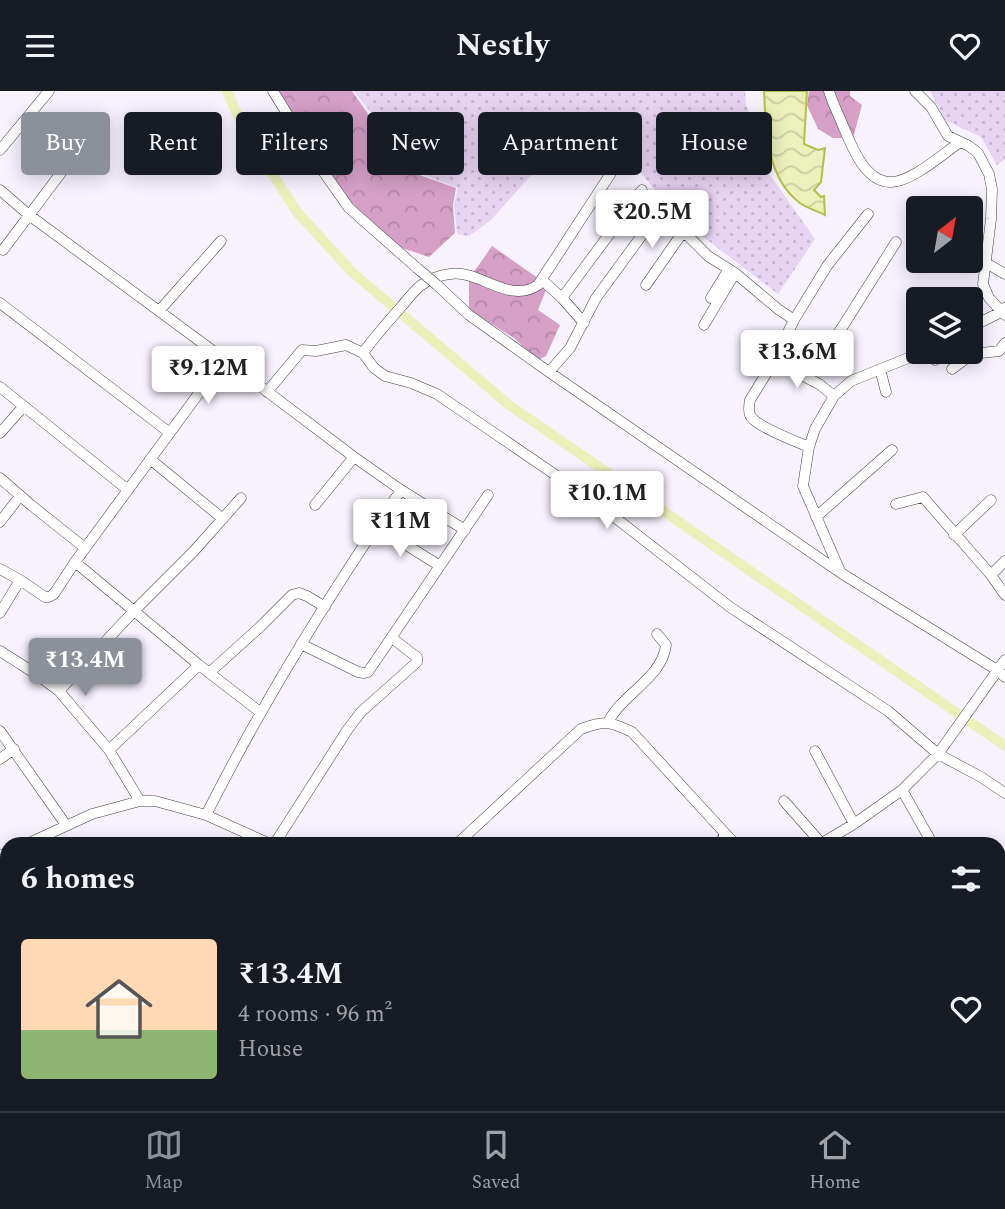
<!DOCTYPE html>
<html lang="en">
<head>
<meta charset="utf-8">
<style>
  :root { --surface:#171b24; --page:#242831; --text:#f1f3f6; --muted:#9ea1a6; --line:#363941; --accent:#8c9099 }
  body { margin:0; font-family:Spectral,serif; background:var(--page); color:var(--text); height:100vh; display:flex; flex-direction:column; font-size:26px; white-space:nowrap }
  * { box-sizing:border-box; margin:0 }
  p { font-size:23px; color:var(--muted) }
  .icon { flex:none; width:38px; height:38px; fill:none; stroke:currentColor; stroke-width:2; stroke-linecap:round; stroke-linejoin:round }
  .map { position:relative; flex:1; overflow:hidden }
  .panel { position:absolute; left:0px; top:746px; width:1006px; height:275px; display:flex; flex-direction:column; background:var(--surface); border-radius:21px 21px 0 0; box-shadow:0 4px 18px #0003 }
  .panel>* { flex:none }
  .banner { position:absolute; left:21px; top:21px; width:964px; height:63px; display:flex; gap:14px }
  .needle { width:46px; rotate:31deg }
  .tools { position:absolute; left:906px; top:105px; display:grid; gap:14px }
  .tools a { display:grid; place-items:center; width:77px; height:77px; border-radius:7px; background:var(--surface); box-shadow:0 4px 18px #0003; font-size:35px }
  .price { position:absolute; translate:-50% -60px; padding:0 16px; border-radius:7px; background:#fff; color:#222; font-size:23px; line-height:46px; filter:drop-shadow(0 2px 4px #0008) }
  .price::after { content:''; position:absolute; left:50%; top:42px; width:21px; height:16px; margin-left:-10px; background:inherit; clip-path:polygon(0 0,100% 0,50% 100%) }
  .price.selected { background:var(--accent); color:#fff }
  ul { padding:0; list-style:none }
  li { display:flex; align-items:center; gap:21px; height:175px; padding:0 21px }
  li+li { border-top:2px solid var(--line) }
  li span { display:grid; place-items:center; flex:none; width:196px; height:140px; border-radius:7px; color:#555 }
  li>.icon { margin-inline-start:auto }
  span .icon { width:84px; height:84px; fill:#fffc; stroke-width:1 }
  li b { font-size:30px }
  h2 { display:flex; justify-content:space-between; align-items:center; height:84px; padding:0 21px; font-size:30px }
  .tag { padding:0 24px; border-radius:7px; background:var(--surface); box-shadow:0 4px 18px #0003; font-size:24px; line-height:63px }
  .tag.selected { background:var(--accent); color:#fff }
  header { display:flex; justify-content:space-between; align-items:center; height:91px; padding:0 21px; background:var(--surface); font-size:32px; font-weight:700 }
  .tabs { display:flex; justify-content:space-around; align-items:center; height:98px; border-top:2px solid var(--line); background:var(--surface); font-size:19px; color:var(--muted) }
  .tabs a { display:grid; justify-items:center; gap:4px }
  .tabs .selected { color:var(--accent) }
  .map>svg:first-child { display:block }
  .farmland { fill:url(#farmland-dots) }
  .forest { fill:url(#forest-crowns) }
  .water { fill:url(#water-waves); stroke:#b2c04a; stroke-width:2 }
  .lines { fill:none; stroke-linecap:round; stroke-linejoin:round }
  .canal { stroke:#ecf0bb; stroke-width:10 }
  .service-casing { stroke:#424242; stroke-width:7 }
  .minor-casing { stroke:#424242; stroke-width:11 }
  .service { stroke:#fff; stroke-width:5 }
  .minor { stroke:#fff; stroke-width:10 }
  .minor-bridge-casing { stroke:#424242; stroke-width:11; stroke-linecap:butt }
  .minor-bridge { stroke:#fff; stroke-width:10 }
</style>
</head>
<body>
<header><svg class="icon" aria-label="menu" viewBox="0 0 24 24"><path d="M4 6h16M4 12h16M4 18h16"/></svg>Nestly<svg class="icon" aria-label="heart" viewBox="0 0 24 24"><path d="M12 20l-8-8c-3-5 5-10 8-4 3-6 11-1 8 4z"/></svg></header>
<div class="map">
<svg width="1005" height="1020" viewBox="0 0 1005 1020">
  <defs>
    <pattern id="farmland-dots" width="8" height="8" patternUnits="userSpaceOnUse" patternTransform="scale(1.75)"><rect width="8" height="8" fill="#e7d4f2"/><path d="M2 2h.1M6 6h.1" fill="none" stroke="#c5b5ce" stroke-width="1.8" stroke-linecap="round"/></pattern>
    <pattern id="forest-crowns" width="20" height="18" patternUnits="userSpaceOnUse" patternTransform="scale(1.75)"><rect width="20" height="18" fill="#d59fc6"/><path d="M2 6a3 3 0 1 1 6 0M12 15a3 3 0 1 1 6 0" fill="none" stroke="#b688a9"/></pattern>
    <pattern id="water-waves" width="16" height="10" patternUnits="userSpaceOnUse" patternTransform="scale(1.75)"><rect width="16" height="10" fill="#ecf0bb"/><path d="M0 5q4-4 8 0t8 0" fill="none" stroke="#c9cda0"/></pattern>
  </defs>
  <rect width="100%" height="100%" fill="#f8f2fe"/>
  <path class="farmland" d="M354,0h391l1,14 14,31 -11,15 26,31 40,57 -37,55 -102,-78 -67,-82 -12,13 -33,-9 -73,82 -22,16 -12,-2 -3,-30 4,-16 -49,-19 -33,-50z
    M930,0h75v68l-8,6 -16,-28 -36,-17z"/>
  <path class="forest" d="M278,0h74l56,80 48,17 -3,17 2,28 -26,24 -33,-11 -47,-46 -37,-54z
    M809,0h41v5l12,9 -9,33h-20l-15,-9 -11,-24z
    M492,155l56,39 -10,25 22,15 -14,31 -8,4 -24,-22 -45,-28v-31z"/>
  <path class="water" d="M764,0h43l-3,53 14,6 7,-2 -4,34 -7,8 7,7 3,-1 1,19c-8,-4 -18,-7 -25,-12 -34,-25 -34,-73 -36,-112z"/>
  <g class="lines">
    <path class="canal" d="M227,0l17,39 53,82 55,60 157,133 496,341"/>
    <defs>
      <path id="service" d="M719,752l4,-12
        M604,1013l5,7"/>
      <path id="minor" d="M273,0l45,73 31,44 68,60
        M829,0c3,11 8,20 12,30 9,21 22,60 49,61 20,1 53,-28 70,-40
        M915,0l16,16 17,29 21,10 9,7 11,21 3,15 -1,30 -8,65 6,14 16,17
        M0,59l49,-59
        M0,99l29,25 195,144
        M3,159l76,-101
        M986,172l19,11
        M542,189l20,18 22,25
        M437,194l32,30 80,57 292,201 156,97 8,7
        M646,194l37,-53
        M562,207l80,-108
        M711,207l18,-29
        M0,212l170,130
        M159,220l62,-70
        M704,234l31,-52 43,36 16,11
        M971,236l30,-15 3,-4
        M932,261l3,8
        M363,262c12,-17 25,-31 38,-46 6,-7 12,-15 19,-21 8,-6 20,-11 30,-12 29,-5 59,31 88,11l75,-115
        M774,270l45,23 15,12
        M880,278l6,23
        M952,278l20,-15 27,-3 6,-8
        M549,281l21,-24 26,-50 60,-82 5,-3 7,3 40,40 27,17
        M808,287l35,-52 53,-84
        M0,296l128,103
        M267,301l35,-42 14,1 30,-6 17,8 11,15 11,8 26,7 26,11 158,108 135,105 158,104 50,43 43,23 24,16
        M0,342l24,-27
        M809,356c-14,-6 -49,-19 -58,-30 -3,-5 -2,-12 -1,-17l24,-39 20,-41 33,-54 41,-52
        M150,368l73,60
        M0,387l31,27 54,43
        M896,413l27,-7 68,78 14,20
        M315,414l39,-48
        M816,426l76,-67
        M0,431l20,-26
        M376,435l64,40
        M954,444l37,-35
        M75,471l124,103 61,47
        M0,478l20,11
        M840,480l-37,-85 6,-39 6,-18 19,-33 17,-15 72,-29
        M991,484l14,-14
        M0,522l20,-33 25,17h4l5,-3 21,-32 149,-203 130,98 47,33 64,40
        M301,553l57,28 6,1 4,-1 120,-177
        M0,560l36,23 23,17 50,59
        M209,582l51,-46 32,-32 7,-2 8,3 18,11
        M59,600l75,-80 60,-60 47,-53
        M608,632c13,-29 54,-44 58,-78l-9,-11
        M0,640l66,94
        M815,660l39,73
        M0,668l14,-10
        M902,699l30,53
        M140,710l-31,-51 90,-85
        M784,710l37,42
        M206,724c57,-113 123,-220 195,-325
        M29,752l63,-29 48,-13h15l51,14 62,28
        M275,752l73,-114 13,-17 56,-50v-5l-3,-2 -22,-17
        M458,752l123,-114c24,-9 28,-8 51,3l102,111
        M822,752l32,-19 48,-34 36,-36 67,-94
        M0,764l7,-2
        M999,857l6,7
        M0,941l7,-1
        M0,1018l30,-4"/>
    </defs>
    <use href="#service" class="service-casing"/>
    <use href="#minor" class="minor-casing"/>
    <use href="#service" class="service"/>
    <use href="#minor" class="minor"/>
    <defs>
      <path id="minor-bridge" d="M417,177l20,17"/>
    </defs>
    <use href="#minor-bridge" class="minor-bridge-casing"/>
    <use href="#minor-bridge" class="minor-bridge"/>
  </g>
</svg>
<div class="tools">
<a><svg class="needle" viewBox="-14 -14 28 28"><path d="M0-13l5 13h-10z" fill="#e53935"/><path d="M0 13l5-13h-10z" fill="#9ea1a6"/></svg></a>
<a><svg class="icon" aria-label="layers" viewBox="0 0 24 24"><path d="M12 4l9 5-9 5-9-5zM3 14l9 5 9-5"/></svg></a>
</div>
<b class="price" style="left:652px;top:159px">₹20.5M</b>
<b class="price" style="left:797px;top:299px">₹13.6M</b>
<b class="price" style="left:208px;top:315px">₹9.12M</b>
<b class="price" style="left:607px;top:440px">₹10.1M</b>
<b class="price" style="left:400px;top:468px">₹11M</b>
<b class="price selected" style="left:85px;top:607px">₹13.4M</b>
<div class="banner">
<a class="tag selected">Buy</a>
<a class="tag">Rent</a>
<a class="tag">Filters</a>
<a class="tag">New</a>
<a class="tag">Apartment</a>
<a class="tag">House</a>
</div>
<section class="panel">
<h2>6 homes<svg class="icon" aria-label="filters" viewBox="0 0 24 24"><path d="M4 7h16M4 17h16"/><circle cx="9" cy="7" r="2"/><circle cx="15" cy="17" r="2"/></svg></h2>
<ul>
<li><span style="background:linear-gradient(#ffd9b3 65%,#8fb573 0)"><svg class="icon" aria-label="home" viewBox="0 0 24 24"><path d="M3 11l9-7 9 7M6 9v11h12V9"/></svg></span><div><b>₹13.4M</b><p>4 rooms · 96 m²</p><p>House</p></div><svg class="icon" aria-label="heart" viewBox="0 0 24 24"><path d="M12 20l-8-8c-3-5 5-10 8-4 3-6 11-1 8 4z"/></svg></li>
</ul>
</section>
</div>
<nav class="tabs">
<a class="selected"><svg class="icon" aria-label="map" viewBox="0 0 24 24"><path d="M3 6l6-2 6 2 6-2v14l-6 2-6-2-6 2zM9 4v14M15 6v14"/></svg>Map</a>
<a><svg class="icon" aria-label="saved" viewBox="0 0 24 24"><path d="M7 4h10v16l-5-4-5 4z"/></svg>Saved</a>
<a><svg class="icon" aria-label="home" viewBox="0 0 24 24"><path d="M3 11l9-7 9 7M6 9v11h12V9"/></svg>Home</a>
</nav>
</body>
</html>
